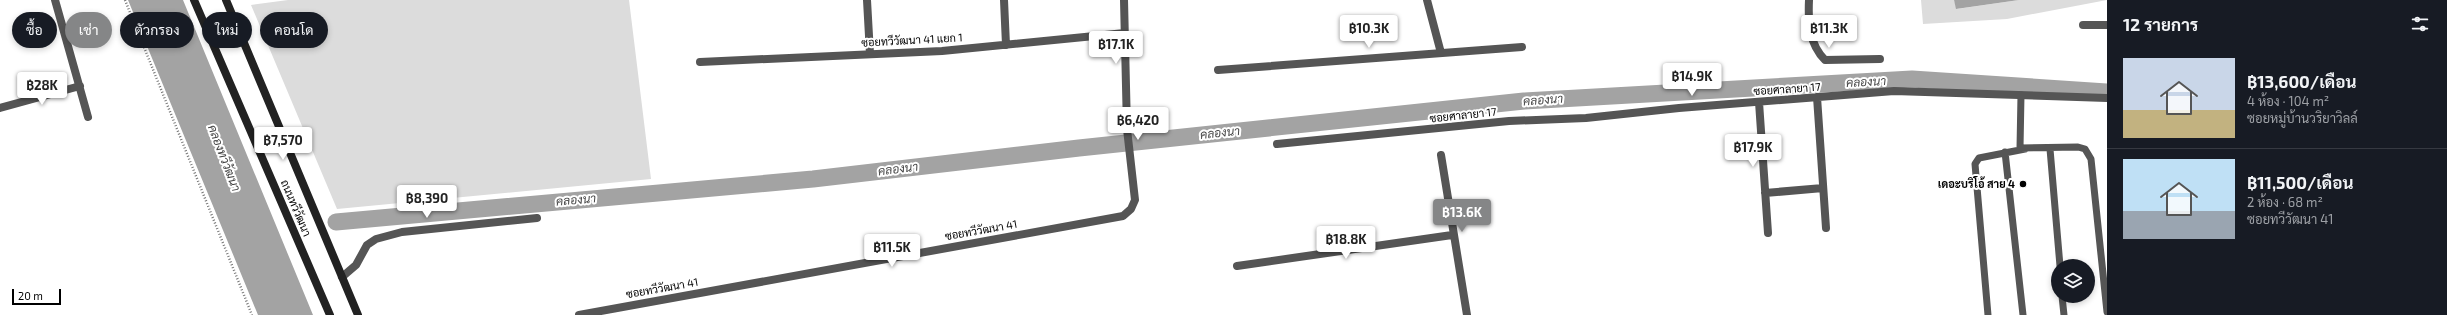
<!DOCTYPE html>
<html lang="th">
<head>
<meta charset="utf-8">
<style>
  :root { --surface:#171b24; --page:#20242c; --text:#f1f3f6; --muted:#9ea1a6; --line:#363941; --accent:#858687 }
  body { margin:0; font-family:"Exo 2",Sarabun,sans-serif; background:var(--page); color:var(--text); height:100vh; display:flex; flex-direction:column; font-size:15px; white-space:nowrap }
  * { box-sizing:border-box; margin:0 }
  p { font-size:13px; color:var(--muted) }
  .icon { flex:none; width:22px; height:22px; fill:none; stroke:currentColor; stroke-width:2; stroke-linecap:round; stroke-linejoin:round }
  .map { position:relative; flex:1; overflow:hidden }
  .drawer { display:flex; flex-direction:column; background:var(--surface); width:340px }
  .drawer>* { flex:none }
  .hud { position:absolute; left:12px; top:12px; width:380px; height:36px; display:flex; gap:8px }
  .buttons { position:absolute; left:2051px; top:259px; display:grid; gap:8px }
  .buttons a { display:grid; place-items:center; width:44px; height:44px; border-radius:50%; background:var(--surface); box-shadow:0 2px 6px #0003; font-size:20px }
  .scale { position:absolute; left:12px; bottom:10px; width:49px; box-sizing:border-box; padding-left:4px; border:2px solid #000; border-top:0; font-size:11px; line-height:14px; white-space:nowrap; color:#000; -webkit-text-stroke:3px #fff; paint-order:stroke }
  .price { position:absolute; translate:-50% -34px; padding:0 9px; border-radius:4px; background:#fff; color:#222; font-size:13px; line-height:26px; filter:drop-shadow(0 1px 2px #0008) }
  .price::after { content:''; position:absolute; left:50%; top:24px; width:12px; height:9px; margin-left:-6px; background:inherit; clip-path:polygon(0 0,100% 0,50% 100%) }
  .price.active { background:var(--accent); color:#fff }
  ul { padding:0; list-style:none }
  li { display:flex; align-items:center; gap:12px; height:100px; padding:0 16px }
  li+li { border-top:1px solid var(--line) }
  li span { display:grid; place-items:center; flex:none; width:112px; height:80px; border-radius:0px; color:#555 }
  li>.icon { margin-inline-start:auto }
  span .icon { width:48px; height:48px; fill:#fffc; stroke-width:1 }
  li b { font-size:17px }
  h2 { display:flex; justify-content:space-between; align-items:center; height:48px; padding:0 16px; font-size:17px }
  .pill { padding:0 14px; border-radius:18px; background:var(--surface); box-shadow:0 2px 6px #0003; font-size:14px; line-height:36px }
  .pill.active { background:var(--accent); color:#fff }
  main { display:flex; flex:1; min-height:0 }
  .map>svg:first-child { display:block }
  .green { fill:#dcdcdc }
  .water { fill:#a3a3a3 }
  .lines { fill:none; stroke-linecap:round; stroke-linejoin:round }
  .canal { stroke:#a3a3a3; stroke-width:17 }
  .path { stroke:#777; stroke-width:2.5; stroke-dasharray:1 2; stroke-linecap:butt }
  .service { stroke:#555; stroke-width:7 }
  .minor { stroke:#555; stroke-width:8 }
  .secondary { stroke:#222; stroke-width:8 }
  .poi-dot { fill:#000; stroke:#fff; stroke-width:1.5 }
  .labels { text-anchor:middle; stroke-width:4; stroke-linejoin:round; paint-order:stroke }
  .street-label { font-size:11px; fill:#000; stroke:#fff }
  .poi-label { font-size:11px; font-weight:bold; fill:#000; stroke:#fff; text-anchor:end }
  .water-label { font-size:12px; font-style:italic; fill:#444; stroke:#fff }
</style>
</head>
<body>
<main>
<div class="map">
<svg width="2107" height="315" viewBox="0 0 2107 315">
  <rect width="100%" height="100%" fill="#fff"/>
  <path class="green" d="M288,0h341l22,179 -314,30 -86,-204z
    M1921,0h33l3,9 62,-9h88l-100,19 -84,5z"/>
  <path class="water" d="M128,0h55l130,315h-55z
    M1954,0h65l-63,9z"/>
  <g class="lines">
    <path class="canal" d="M336,222l477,-43 266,-31 445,-47 388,-22 195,13"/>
    <path class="path" d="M125,0l127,315"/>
    <path class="service" d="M2021,95l-1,53 58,-1 7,2 6,10 16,153
      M2050,149l10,117
      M2005,152l18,163
      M2062,296l2,19
      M1988,315l-13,-151 4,-6 46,-9"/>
    <path class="minor" d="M55,0l33,117
      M867,0l3,54
      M1004,0l2,45
      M1427,0l14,53
      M1809,0c-1,22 0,44 16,60l55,-1
      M2083,25h24
      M700,62l242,-11 183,-18
      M1218,70l304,-23
      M1817,97l9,131
      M1759,102l9,131
      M0,108l80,-22
      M1277,144l232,-23 77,-3 93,-10 215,-17 213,7
      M1441,155l26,160
      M1765,193l58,-5
      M1237,266l215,-31
      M342,277l14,-12 11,-20 9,-6 26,-7 135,-14
      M579,315l544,-99 8,-7 4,-9 -8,-71 -3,-129"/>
    <path class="secondary" d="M194,0l136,315
      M226,0l132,315"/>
  </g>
  <circle class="poi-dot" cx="2023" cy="184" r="4"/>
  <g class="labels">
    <g class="street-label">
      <text transform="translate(912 40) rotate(-3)" y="4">ซอยทวีวัฒนา 41 แยก 1</text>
      <text transform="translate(1787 89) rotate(-4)" y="4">ซอยศาลายา 17</text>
      <text transform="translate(1463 115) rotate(-6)" y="4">ซอยศาลายา 17</text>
      <text transform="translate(296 208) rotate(67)" y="4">ถนนทวีวัฒนา</text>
      <text transform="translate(981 230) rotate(-10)" y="4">ซอยทวีวัฒนา 41</text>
      <text transform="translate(662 288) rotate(-10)" y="4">ซอยทวีวัฒนา 41</text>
    </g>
    <g class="poi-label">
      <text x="2015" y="188">เดอะบริโอ้ สาย 4</text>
    </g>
    <g class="water-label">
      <text transform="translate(1866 82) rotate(-3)" y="4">คลองนา</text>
      <text transform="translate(1543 100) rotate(-4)" y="4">คลองนา</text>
      <text transform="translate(1220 133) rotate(-6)" y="4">คลองนา</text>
      <text transform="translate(224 158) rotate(69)" y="4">คลองทวีวัฒนา</text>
      <text transform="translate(898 169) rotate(-7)" y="4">คลองนา</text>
      <text transform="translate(576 200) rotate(-5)" y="4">คลองนา</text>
    </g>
  </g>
</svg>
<div class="buttons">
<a><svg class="icon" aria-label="layers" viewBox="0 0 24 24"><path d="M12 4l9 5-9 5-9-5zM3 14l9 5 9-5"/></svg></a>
</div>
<div class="scale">20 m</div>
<b class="price" style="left:1369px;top:49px">฿10.3K</b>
<b class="price" style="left:1829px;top:49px">฿11.3K</b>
<b class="price" style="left:1116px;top:65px">฿17.1K</b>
<b class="price" style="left:1692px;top:97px">฿14.9K</b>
<b class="price" style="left:42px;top:106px">฿28K</b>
<b class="price" style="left:1138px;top:141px">฿6,420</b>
<b class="price" style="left:283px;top:161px">฿7,570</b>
<b class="price" style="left:1753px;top:168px">฿17.9K</b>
<b class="price" style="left:427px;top:219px">฿8,390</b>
<b class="price active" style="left:1462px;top:233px">฿13.6K</b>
<b class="price" style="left:1346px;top:260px">฿18.8K</b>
<b class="price" style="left:892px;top:268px">฿11.5K</b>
<div class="hud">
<a class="pill">ซื้อ</a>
<a class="pill active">เช่า</a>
<a class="pill">ตัวกรอง</a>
<a class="pill">ใหม่</a>
<a class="pill">คอนโด</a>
</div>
</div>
<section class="drawer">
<h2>12 รายการ<svg class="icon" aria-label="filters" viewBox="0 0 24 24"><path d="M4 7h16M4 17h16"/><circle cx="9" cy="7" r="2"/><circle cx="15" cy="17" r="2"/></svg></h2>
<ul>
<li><span style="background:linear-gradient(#c9d6e8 65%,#c2b280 0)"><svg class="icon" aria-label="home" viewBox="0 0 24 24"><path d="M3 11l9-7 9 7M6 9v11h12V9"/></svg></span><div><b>฿13,600/เดือน</b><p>4 ห้อง · 104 m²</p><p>ซอยหมู่บ้านวริยาวิลล์</p></div></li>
<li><span style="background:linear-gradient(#bfe0f5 65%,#9aa5b1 0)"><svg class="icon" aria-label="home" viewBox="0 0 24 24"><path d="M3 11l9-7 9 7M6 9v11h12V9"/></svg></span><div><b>฿11,500/เดือน</b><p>2 ห้อง · 68 m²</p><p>ซอยทวีวัฒนา 41</p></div></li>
</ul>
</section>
</main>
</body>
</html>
